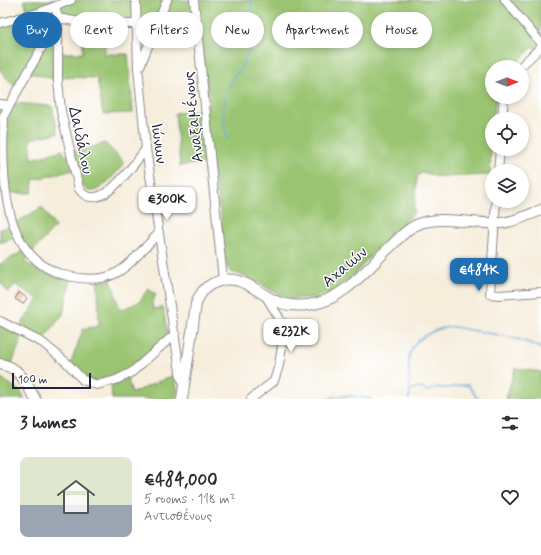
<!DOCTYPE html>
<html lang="en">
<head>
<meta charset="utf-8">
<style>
  :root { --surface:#fff; --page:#f7f7f7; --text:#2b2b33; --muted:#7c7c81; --line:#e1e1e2; --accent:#1f6fb2 }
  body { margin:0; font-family:Mynerve,sans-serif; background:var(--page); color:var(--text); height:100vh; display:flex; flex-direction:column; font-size:15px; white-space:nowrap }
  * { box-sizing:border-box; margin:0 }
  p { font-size:13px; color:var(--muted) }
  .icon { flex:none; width:22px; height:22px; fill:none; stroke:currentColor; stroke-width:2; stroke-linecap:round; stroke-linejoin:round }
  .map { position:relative; height:399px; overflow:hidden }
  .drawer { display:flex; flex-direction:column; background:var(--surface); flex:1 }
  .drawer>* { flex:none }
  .banner { position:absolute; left:12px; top:12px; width:517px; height:36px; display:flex; gap:8px }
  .needle { width:26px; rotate:90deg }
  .buttons { position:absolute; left:485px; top:60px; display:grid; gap:8px }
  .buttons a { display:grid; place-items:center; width:44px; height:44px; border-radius:50%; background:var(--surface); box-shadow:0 2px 6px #0003; font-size:20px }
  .scale { position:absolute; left:12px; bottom:10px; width:79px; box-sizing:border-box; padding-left:4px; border:2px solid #22223b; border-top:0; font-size:11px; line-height:14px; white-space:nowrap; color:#22223b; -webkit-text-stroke:3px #fff; paint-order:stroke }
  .price { position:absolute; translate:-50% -34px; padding:0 9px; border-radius:8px; background:#fff; color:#222; font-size:13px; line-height:26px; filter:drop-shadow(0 1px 2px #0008) }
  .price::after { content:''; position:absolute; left:50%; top:24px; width:12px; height:9px; margin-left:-6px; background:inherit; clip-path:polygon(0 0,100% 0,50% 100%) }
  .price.selected { background:var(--accent); color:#fff }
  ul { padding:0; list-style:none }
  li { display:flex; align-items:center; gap:12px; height:100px; padding:0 20px }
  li+li { border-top:1px solid var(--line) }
  li span { display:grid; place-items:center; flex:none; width:112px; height:80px; border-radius:8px; color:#555 }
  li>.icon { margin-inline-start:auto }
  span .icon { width:48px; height:48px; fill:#fffc; stroke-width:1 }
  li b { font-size:17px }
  h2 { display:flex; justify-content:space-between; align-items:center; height:48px; padding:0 20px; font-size:17px }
  .chip { padding:0 14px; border-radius:18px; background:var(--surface); box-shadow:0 2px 6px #0003; font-size:14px; line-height:36px }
  .chip.selected { background:var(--accent); color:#fff }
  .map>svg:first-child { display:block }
  .green { fill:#9ac471; stroke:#5e7356 }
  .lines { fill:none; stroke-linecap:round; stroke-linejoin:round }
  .stream { stroke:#68a7da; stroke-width:1.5 }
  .building { fill:#eaa588 }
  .minor-casing { stroke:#8c888b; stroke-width:10 }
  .major-casing { stroke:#8c888b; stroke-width:12 }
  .minor { stroke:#fff; stroke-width:8 }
  .major { stroke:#fff; stroke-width:10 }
  .labels { text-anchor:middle; stroke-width:3; stroke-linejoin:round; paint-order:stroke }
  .street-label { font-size:16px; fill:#22223b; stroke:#fff }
</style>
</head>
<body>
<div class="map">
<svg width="541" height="399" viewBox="0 0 541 399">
  <rect width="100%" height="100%" fill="#fff"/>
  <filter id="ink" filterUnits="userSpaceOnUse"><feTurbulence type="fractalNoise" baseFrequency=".025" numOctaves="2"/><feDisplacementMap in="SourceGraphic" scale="8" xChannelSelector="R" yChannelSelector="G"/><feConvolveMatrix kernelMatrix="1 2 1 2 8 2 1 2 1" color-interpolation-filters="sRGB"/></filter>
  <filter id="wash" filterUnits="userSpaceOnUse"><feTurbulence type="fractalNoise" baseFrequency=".012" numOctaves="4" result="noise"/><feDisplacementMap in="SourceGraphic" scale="16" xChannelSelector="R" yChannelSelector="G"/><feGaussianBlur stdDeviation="0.9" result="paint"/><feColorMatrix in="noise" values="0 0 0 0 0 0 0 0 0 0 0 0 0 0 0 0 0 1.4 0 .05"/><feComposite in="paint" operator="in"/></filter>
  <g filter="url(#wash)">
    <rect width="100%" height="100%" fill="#f6eddb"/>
    <path class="green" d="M24,0h517v53l-8,-6 -20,20h-21v30h5l-5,22 -2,56 -52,2 -15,-5 -6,4 -3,37 -43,42 -16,19 -22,18 -22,6 -24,1 -41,-23 -15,-4 -4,-5 -3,-11 -3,-38 -9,-56 -32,4 -5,-53 33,-3 -7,-67h-61l-2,-20 -34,-1 1,32h23l5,59 -30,1 -6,-36 -37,-1v-24h23v-33l-30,-5v64l-22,-6 -16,14 -15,-17v-46l29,-6z
      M13,103l39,3 6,27 -28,6 2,20 31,-9 2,6 40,-13 20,20c-17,18 -39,50 -48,6l-44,11 -1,13h-32v-89z
      M42,207l13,20 -31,34c15,12 29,15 47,19l-8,34 -20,26 -18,-10 -16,41 -9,-1v-46l18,6 20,-31 -23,-15 -6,9 -9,-11v-18l24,-13 -7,-14 -17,6v-14l11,-3z
      M111,280l9,30 19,-8 9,-13 8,5 -4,10 1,5 10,-2 5,28 -41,36 -16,6 -17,4 -8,-2 -15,-16 12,-34 16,-3 -1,-45z
      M515,368l26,4v27h-35z
      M174,375l4,16 -3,8h-63l-1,-16 16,-6 5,16z
      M0,377l21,15 4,7h-25z"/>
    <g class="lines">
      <path class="stream" d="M227,139c-2,-13 -6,-28 -1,-42 2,-7 6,-13 7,-21 11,-3 20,-40 22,-51l-5,-11 2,-14
        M412,389l8,-1 8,3 10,-4c10,4 19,-3 30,-2l10,14
        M329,399c12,-6 28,-2 42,0
        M409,399c4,-17 -6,-38 5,-54 7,-9 24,-17 35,-18 6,-1 14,2 21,3 24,4 48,7 71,18"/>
    </g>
    <g id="blocks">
      <path class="building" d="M19,292l8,6 -4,6 -8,-5z"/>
    </g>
  </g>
  <g filter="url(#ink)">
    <use href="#blocks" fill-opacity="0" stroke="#8c888b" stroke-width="1"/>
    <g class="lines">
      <defs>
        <path id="minor" d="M136,0l2,68 8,81 35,229 4,4
          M194,0l29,280
          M505,0l36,43
          M55,7l3,11v63l3,30 18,78c20,29 55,-26 67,-40
          M0,23l41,-11 30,-12
          M140,66l27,-66
          M520,67l21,-20
          M0,104l9,1
          M4,115c-2,59 -4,142 60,160 53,13 61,-8 95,-42
          M2,119l56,-101 33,6h46
          M502,119l2,-22
          M498,171l2,-22
          M496,201l-6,93 9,1 42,-3
          M0,321l43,22 24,20 16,17 14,5 19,-5 16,-8 43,-38
          M251,399l23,-18 5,-16 5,-32 -1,-9 -18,-29"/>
        <path id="major" d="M0,364c20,3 26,19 35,35
          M182,399l14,-95c3,-9 7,-16 16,-20 27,-14 43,8 66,18 10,4 20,4 30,3 36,-4 60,-38 85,-61 7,-7 14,-15 23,-19 23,-11 59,0 85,-2 13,-1 27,-8 40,-13"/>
      </defs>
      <use href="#minor" class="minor-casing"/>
      <use href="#major" class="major-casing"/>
      <use href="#minor" class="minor"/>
      <use href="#major" class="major"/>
    </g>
  </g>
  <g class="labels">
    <g class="street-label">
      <text transform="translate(192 117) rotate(-96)" y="6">Αναξαμένους</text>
      <text transform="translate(82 140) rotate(78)" y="6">Δαιδάλου</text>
      <text transform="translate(160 143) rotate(83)" y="6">Ιώνων</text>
      <text transform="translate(344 266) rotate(-40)" y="6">Αχαιών</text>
    </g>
  </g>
</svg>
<div class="buttons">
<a><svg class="needle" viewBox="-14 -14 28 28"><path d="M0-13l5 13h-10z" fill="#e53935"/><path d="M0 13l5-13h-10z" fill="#7c7c81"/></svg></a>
<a><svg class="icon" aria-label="locate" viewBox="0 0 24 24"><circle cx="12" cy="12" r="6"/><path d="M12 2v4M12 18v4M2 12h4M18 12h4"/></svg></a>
<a><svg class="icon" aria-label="layers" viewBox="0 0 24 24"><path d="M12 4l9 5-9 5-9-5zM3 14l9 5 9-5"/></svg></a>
</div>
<div class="scale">100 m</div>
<b class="price" style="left:167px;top:221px">€300K</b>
<b class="price selected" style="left:479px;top:292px">€484K</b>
<b class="price" style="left:291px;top:353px">€232K</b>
<div class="banner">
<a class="chip selected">Buy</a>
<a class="chip">Rent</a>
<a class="chip">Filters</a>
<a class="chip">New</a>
<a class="chip">Apartment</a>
<a class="chip">House</a>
</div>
</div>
<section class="drawer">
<h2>3 homes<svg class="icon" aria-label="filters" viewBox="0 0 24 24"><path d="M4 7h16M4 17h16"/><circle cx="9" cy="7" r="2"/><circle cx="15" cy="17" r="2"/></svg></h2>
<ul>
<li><span style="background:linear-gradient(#dfe7d0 60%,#9aa5b1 0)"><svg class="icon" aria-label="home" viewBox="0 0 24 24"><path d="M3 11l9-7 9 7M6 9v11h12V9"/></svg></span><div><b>€484,000</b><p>5 rooms · 118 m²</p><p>Αντισθένους</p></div><svg class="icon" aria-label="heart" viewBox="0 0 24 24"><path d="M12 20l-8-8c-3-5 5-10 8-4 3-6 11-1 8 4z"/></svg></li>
</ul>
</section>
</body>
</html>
